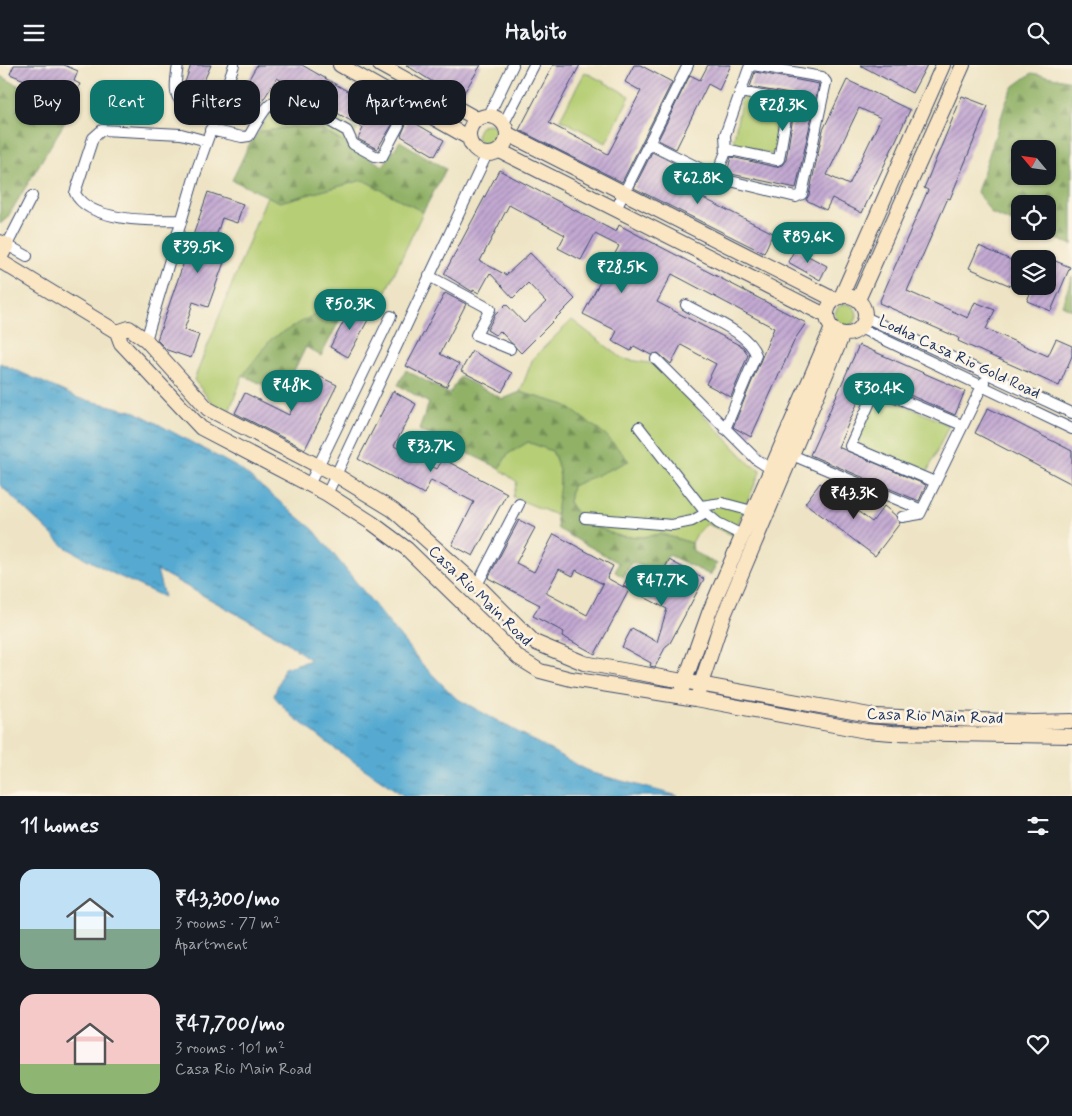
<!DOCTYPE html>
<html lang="en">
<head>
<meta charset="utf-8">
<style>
  :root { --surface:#171b24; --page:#242831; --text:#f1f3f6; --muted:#9ea1a6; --accent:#0f766e }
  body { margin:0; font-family:Mynerve,sans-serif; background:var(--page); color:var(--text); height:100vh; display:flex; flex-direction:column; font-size:19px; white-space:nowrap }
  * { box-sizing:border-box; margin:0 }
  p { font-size:16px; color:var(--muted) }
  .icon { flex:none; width:28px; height:28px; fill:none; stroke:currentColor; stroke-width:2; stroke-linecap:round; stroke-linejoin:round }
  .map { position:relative; height:731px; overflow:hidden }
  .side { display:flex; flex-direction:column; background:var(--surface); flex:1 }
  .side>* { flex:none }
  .banner { position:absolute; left:15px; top:15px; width:500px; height:45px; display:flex; gap:10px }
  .needle { width:32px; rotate:299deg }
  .buttons { position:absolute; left:1011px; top:75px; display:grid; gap:10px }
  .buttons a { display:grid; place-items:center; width:45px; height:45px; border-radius:10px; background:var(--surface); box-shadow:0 1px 4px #0004; font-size:25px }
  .price { position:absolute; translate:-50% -42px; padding:0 11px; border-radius:18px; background:var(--accent); color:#fff; font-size:16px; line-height:32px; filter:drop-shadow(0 1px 2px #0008) }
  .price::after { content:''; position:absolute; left:50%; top:30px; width:15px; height:11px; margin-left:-8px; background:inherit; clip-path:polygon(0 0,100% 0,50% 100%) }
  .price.selected { background:#222; color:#fff }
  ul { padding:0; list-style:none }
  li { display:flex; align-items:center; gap:15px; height:125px; padding:0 20px }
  li span { display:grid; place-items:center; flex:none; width:140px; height:100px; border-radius:15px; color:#555 }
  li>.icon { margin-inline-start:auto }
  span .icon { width:60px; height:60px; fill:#fffc; stroke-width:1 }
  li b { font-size:21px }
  h2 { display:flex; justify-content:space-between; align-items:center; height:60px; padding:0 20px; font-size:21px }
  .chip { padding:0 18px; border-radius:15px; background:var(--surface); box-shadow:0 1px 4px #0004; font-size:18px; line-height:45px }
  .chip.selected { background:var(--accent); color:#fff }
  header { display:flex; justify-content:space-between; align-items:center; height:65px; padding:0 20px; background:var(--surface); font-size:22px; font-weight:700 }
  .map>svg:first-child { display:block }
  .green { fill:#b6ce74; stroke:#687e69 }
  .forest { fill:url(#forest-firs); stroke:#567062; fill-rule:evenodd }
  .water { fill:url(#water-ripples); stroke:#386c98 }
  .building { fill:url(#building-hatch); fill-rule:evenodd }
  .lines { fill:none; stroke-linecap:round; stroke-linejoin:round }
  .street-casing { stroke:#3b4a6d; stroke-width:12 }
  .secondary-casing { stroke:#3b4a6d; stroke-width:16 }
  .street { stroke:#fff; stroke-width:10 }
  .secondary { stroke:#fbe6c4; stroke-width:14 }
  .labels { text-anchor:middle; stroke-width:5; stroke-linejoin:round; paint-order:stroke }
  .street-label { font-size:16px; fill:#1b2f5e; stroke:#fcf5e5 }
</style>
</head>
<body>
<header><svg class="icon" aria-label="menu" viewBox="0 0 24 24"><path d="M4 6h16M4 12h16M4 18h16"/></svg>Habito<svg class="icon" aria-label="search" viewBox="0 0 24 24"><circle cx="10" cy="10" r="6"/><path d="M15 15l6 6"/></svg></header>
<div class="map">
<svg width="1072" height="731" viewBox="0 0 1072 731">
  <defs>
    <pattern id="forest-firs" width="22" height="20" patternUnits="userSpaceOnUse" patternTransform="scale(1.25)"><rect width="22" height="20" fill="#90b166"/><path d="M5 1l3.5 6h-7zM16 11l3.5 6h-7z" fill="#759057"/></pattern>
    <pattern id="water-ripples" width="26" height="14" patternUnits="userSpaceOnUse" patternTransform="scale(1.25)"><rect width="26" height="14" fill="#56aad1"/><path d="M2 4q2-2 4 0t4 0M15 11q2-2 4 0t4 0" fill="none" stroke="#468bad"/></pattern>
    <pattern id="building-hatch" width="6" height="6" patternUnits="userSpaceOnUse" patternTransform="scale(1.25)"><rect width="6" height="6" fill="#c3a9d2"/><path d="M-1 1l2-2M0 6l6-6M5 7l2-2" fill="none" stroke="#9e8aae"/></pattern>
  </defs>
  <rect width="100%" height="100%" fill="#fcf5e5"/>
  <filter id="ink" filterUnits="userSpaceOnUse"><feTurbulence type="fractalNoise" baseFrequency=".02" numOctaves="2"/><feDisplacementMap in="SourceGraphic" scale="10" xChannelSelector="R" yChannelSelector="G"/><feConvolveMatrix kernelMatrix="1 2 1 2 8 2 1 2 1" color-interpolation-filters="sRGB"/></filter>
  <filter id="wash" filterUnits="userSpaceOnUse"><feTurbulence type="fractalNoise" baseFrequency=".0096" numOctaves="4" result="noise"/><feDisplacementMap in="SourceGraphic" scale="20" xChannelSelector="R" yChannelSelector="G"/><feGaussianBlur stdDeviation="1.12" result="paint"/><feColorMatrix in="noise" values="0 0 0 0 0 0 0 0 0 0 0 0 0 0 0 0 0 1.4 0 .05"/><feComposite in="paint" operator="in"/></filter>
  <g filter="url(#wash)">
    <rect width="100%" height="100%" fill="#eee4c5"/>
    <path class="green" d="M585,7l45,24 -24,47 -46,-24z
      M283,23l74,42 -10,16 -26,-17 -30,-2 -32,5z
      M742,31l45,8 -10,52 -44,-12z
      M477 70a11 11 0 1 1 22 0a11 11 0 1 1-22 0Z
      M363,115l60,32 -44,94 -24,-6 -38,13 -74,62 -14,37 -14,-6 -21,-26 73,-184 13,6z
      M835 250a11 11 0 1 1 22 0a11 11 0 1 1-22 0Z
      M572,255l51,39 32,5 96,101 10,5 -28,65 -26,-11 -9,8 -6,11 -31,-9 -19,3 -24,-1 -36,-15 -13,-19 3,-16 56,-25 -63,-56 -45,-13 13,-34z
      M875,327l74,33 -23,50 -74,-33z
      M528,377l24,9c12,24 8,39 4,64l-43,-18 4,-15 -18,-13 9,-15z"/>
    <path class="forest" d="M1032,8l40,8v164l-35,-14h11v-27h-28v21l-28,-11 -15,-22 30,-93 7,-13zM1020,84h28v27h-28z
      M0,11l71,36 -64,106 -7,6z
      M291,62l30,2 62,37 17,-25 46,28 -23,43 -60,-32 -83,22 -48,-22 18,-37 9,-11z
      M1072,211v34l-10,-5z
      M349,237l-28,54 -15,-9 -24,47 -39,-19 28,-36 46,-26z
      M406,305l43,24 11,-17 43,22 17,-7 45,13 41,30 23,26 -57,25 -3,16 13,19 36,15 24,1 19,-3 31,9 1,8 24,13 -7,11 -41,-20 -12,18 -25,-11 -9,15 -8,-5 4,-9 -61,-34c-6,-32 11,-45 -6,-78l-24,-9 -20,12 -9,14 -80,-38 10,-27 -31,-18z"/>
    <path class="water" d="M0,298l78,35 58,14 104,57 74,61 108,134 34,34 136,75 86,23h-274l-70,-48 -43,-33 -17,-19 10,-28 27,-8 -29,-21 -125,-69 7,27 -52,-24 -47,-26 -65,-62z"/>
    <g id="blocks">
      <path class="building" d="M14,0h50l14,6 -4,10 6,3 -7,16 -63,-26z
        M191,0h20l-16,36 -10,-5 -2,-8z
        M257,0h45l94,54 -19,30 -19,-10 5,-11 -86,-50 -26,41 -19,-11z
        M406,0h75l-21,34z
        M553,0h27l-31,58 59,31 33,-63 -16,-9 9,-17h6l32,17 -50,100 -103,-52z
        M708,0h23l-12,25 -11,-6 -32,65 -18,-9 32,-65 10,5z
        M860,0h67l-15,28z
        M755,7l64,12 -23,104 -69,-15 4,-16 45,10 6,-2 4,-5 10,-61 -6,-5 -40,-7z
        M847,15l63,30 -48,103 -30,-15 -6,12 -20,-10 3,-5 14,-65zM859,43l22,10 -32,67 -22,-10z
        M962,31l26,10 -38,93 -2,-1 -41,93 61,27 7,-16 20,8 -9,19 62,27 8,-17 16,7v10l-13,30 -101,-45 1,-3 -80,-35 49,-113 -4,-2z
        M408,54l36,21 -9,16 -34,-20z
        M652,87l22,11 -9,16 108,54 -9,20 -130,-65z
        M499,105l117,62 3,-7 187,98 -11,16 -44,98 -18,-10 41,-99 -102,-54 -15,28 86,45 5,8 -17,42 -25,-13 10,-20 -35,-19 -10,19 -13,-11 -7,2 -17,-9 -3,5 -19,-10 5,-10 -34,-17 36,-68 -24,-12 -14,26 -23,-12 7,-13 -56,-30 -29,56 26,14 24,-22 45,46 -54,54 -21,-22 -5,4 -8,-5 8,-15 11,-11 18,19 22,-21 -18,-19 -15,15 -23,-25 -11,20 -6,-3v2l-29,-18z
        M208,127l35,12 -6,19 -15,-5 -9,28 15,5 -20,56 -15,-5 -4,14 -5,14 15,5 -8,23 -24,-8 -10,-10z
        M979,181l41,18 -9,22 -42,-18z
        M795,184l32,17 -7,14 -32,-18z
        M1048,193l22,9 -19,44 -24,-10 6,-15h15z
        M445,228l21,11 -26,50 19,10 -13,23 -40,-21z
        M352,241l18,10 -22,41 -18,-10z
        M859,280l106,46 -10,24 -86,-38 -31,70 88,38 -7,16 -109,-46z
        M472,286l40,22 -10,19 -41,-21z
        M310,307l27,13 -32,64 -70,-36 10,-20 44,22z
        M393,326l23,13 -22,42 43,23 6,-10 64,34 -34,63 -21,-11 22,-43 -43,-22 -7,14 -66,-35z
        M988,343l84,43v33l-97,-51z
        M820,418l52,39 12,-16 11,9 5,8 -25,33 -70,-53z
        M519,455l16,8 -19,35 18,9 20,-38 59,32 -6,12 22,12 -34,64 -33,-18 2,-4 -31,-16 7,-11 -52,-27zM559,504l14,7 3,-6 27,14 -16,31 -41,-22z
        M669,495l35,19 -34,64 -4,3 -11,21 -5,-1 1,-3 -29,-16 10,-19 25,14 10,-33 -44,-23 10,-18 25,13z"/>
    </g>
  </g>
  <g filter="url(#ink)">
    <use href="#blocks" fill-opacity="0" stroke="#3b4a6d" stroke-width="1"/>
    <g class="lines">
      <defs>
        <path id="street" d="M178,0c-7,43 1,36 38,51
          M489,50l24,-50
          M504,58l30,-58
          M210,65l32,7 7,-1c10,-16 19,-41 41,-37l57,32 6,13 22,12 7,1 17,-32
          M649,78c24,12 48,24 73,36l74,18 6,-3 24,-112 -4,-5 -69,-12 -4,3 -24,67 1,17 -10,24
          M726,84l51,11 2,-1 10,-58 -49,-9
          M616,144l72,-144
          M181,155c-29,1 -92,2 -106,-27l18,-55 9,-8 79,4 26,7
          M27,191l-20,-11 25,-49
          M429,211l61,33 -14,26 34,14
          M686,240c20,12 63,27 70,50l-31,74
          M865,252l207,96
          M860,263l212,101
          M146,275l49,-165 39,-110
          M656,294l101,101 20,13
          M639,362l67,86 12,10 24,12
          M792,390l130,55
          M935,417l-85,-36 26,-57 86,36
          M309,420l82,-169
          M327,429l160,-340
          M701,441l21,-3 30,8
          M902,452l18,-3 64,-132
          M585,453l87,7 20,-4 14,-8
          M477,520l42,-81"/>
        <path id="secondary" d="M340,0l129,73
          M380,0l97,54
          M469 70a19 19 0 1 1 38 0a19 19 0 1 1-38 0Z
          M508,69l327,166
          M500,86l327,165
          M0,177l7,3 -7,13
          M0,196l117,71 4,11 80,85 126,66 45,29 35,26 112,109 21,13 31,8 125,20 170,32 26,2 180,3
          M827 250a19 19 0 1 1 38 0a19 19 0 1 1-38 0Z
          M841,232l102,-232
          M858,235l105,-235
          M117,267l12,-4 17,12 62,69 128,66 57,35 84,75 57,57 50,21 291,53 158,6 39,-1
          M682,624l27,-76 123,-285
          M699,625l23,-70 121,-286"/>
      </defs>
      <use href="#street" class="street-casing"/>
      <use href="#secondary" class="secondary-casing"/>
      <use href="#street" class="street"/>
      <use href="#secondary" class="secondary"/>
    </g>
  </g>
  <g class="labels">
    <g class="street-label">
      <text transform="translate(960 291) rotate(25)" y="6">Lodha Casa Rio Gold Road</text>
      <text transform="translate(481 530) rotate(44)" y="6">Casa Rio Main Road</text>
      <text transform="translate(935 650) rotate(2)" y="6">Casa Rio Main Road</text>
    </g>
  </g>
</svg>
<div class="buttons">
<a><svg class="needle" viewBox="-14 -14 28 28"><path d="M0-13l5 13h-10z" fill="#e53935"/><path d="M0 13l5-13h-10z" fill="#9ea1a6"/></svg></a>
<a><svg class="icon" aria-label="locate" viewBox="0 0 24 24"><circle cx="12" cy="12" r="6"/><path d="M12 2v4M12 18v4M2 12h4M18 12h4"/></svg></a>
<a><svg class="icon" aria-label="layers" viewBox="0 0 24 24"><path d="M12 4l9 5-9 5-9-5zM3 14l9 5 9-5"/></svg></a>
</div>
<b class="price" style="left:783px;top:67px">₹28.3K</b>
<b class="price" style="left:698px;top:140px">₹62.8K</b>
<b class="price" style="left:808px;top:199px">₹89.6K</b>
<b class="price" style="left:198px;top:209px">₹39.5K</b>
<b class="price" style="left:622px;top:229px">₹28.5K</b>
<b class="price" style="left:350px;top:266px">₹50.3K</b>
<b class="price" style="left:292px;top:347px">₹48K</b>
<b class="price" style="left:879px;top:350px">₹30.4K</b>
<b class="price" style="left:431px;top:408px">₹33.7K</b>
<b class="price selected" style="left:854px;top:455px">₹43.3K</b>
<b class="price" style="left:662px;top:542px">₹47.7K</b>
<div class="banner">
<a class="chip">Buy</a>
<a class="chip selected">Rent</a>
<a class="chip">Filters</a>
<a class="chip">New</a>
<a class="chip">Apartment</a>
</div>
</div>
<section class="side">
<h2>11 homes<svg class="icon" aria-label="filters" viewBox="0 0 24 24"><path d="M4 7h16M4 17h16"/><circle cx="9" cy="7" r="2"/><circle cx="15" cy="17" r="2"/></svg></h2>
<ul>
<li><span style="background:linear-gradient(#bfe0f5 60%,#7fa58c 0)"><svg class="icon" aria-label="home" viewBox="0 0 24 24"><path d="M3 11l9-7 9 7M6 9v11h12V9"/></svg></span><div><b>₹43,300/mo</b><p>3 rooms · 77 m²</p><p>Apartment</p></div><svg class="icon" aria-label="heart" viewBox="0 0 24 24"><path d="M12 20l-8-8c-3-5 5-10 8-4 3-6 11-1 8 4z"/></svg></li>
<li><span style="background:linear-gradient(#f6c9c9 70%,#8fb573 0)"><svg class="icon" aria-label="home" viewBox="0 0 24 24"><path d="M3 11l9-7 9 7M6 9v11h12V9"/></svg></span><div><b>₹47,700/mo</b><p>3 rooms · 101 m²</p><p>Casa Rio Main Road</p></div><svg class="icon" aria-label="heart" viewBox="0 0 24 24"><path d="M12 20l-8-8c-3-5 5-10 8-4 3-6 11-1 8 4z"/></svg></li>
</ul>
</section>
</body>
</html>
